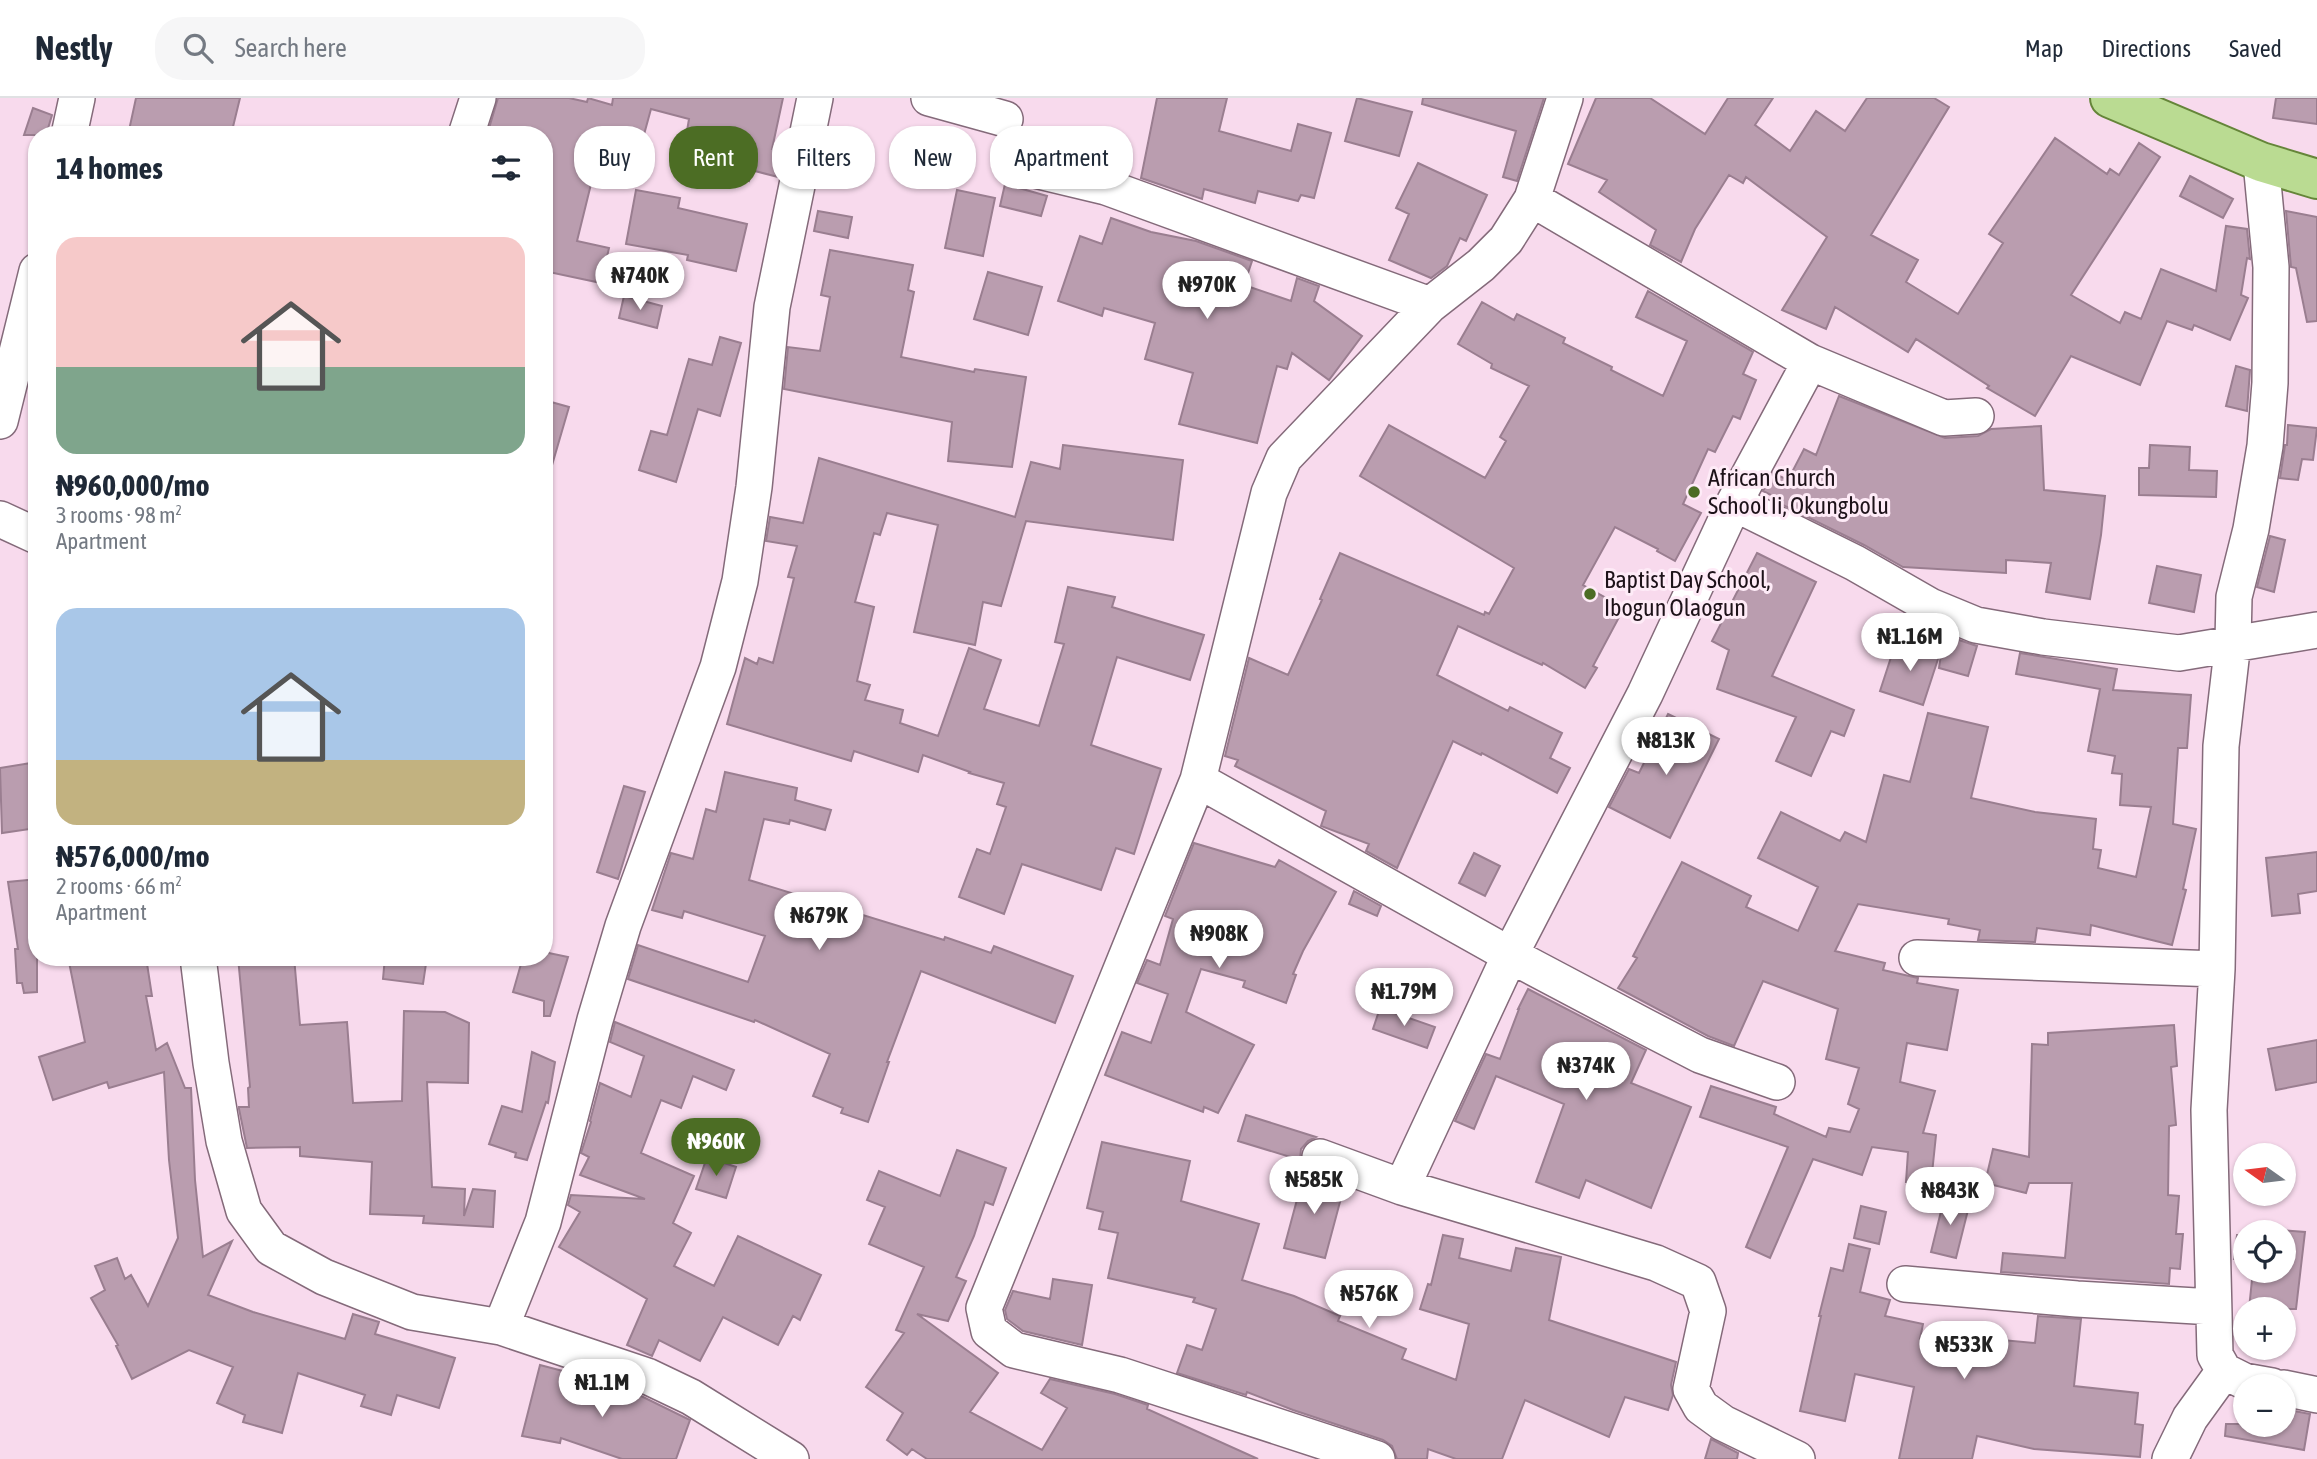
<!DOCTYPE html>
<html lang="en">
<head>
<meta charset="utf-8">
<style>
  :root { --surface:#fff; --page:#f6f6f7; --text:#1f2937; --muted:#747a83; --line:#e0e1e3; --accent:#4c6d24 }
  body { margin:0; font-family:"Asap Condensed",sans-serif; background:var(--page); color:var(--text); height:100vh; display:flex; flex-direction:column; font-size:26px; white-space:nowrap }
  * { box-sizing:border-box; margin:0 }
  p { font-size:23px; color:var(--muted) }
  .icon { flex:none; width:38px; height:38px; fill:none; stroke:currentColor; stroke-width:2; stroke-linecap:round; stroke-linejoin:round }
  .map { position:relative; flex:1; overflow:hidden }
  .drawer { position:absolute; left:28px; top:28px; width:525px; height:840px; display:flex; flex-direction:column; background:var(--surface); border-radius:28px; box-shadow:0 2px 5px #0004 }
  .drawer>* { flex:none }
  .hud { position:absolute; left:574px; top:28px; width:665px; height:63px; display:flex; gap:14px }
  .needle { width:46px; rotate:284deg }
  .buttons { position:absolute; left:2233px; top:1045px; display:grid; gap:14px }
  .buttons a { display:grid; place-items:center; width:63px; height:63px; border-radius:50%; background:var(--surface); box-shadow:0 2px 5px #0004; font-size:35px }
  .price { position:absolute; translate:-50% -60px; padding:0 16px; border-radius:24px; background:#fff; color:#222; font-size:23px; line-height:46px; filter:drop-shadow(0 2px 4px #0008) }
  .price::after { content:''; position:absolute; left:50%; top:42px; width:21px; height:16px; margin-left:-10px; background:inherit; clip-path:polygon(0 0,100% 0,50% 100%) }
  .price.on { background:var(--accent); color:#fff }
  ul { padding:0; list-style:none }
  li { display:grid; align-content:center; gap:14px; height:371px; padding:0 28px }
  li span { display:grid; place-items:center; height:217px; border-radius:21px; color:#555 }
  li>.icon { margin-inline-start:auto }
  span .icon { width:126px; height:126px; fill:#fffc; stroke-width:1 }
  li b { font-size:30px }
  h2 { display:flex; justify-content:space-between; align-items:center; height:84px; padding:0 28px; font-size:30px }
  .chip { padding:0 24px; border-radius:28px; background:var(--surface); box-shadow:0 2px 5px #0004; font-size:24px; line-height:63px }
  .chip.on { background:var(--accent); color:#fff }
  header { display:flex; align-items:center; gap:42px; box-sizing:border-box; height:98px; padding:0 35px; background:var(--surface); border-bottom:2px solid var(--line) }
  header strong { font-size:33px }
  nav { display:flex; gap:38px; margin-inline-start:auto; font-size:24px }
  .search { width:490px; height:63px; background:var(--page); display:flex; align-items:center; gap:18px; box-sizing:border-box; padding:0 24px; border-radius:28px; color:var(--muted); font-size:26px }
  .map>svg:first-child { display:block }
  .building { fill:#ba9daf; stroke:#9a7e90; stroke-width:2 }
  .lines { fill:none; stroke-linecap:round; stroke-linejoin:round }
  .minor-casing { stroke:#846a7a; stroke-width:38 }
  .major-casing { stroke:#658539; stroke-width:42 }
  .minor { stroke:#fff; stroke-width:35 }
  .major { stroke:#badb92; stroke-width:38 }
  .poi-dot { fill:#4c6d24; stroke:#feebf7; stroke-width:2.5 }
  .labels { text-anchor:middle; stroke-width:6; stroke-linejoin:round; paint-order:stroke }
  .poi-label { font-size:24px; fill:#1d1219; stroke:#feebf7; text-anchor:start }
</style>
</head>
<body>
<header>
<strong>Nestly</strong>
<div class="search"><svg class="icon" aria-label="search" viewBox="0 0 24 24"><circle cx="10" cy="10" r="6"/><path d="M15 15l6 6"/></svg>Search here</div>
<nav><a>Map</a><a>Directions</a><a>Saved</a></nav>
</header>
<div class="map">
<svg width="2317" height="1361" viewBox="0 0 2317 1361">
  <rect width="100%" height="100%" fill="#f8daed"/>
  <path class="building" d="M136,0h104l-9,37h-103z
    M498,0h71l18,4 1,-4 24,7 1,-7h170l-11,51 11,3 -5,25 -27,-7 -2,11 -68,-14 8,-48 -38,-10 -20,73 -37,-10 -17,69 32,7 -8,35 -57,-12v-136h-57z
    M1157,0h70l-8,33 72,20 7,-27 33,9 -17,65 -13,-3 -3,6 -40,-10 -3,12 -51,-14 -2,10 -61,-21z
    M1357,0l55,14 -13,44 -54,-15z
    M1423,0h121l-27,83 -14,-4 13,-46 -94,-27z
    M1596,0h54l55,36 23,-36h45l-18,27 35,26 26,-40 29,20 22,-33h67l15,9 -78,128 47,25 -12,22 52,32 45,-71 -14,-9 66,-96 52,36 3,-5 9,6 20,-32 21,14 -89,138 49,28 5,-11 16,7 20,-50 55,22 10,-65 21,3 3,30 -3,-1 -6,37 7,3 -18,42 -36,-15 -2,5 -25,-9 -27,64 -69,-29 -36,60 -48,-28 2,-2 -73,-47 -8,13 -73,-45 -9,22 -44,-19 45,-73 -81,-60 -3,6 -14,-8 -34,54 -14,33 -31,-17 6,-15 -57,-38 8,-12 -39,-16z
    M2276,0h41v26l-44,-6z
    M33,10l19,7 -6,20h-22z
    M1019,36l43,8 -3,13 -42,-10z
    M1418,65l69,32 -21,46 -6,-3 -13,28 -16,12 -42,-18 20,-46 -13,-6z
    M2190,78l43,23 -10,19 -43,-22z
    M1005,86l42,12 -6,20 -41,-10z
    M636,92l44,8 -2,10 69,16 -11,47 -49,-11 1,-5 -62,-11z
    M957,92l38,8 -12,58 -38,-8z
    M818,113l34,6 -4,21 -34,-7z
    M2286,113l31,6v104l-10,1 -11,-54 -5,-1z
    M1111,120l40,14 45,9 56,20 -8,24 47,16 6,-23 22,8 -5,15 48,35 -33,44 -37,-27 -5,16 -10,-3 -20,77 -78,-19 14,-51 -48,-14 10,-36 -51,-15 -2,8 -44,-15 22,-65 22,8z
    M830,152l83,15 -5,25 6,2 -13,65 73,15 1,-3 51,8 -14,90 -64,-6 4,-39 -168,-33 4,-42 32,4 10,-54 -9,-2z
    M988,174l54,15 -14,48 -54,-16z
    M1648,193l105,61 -10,22 13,6 -16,39 -7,-3 -18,36 -7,-3 -25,55 18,9 -26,48 -18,-10 1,-2 -43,-22 -32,58 41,23 -31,58 4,2 -12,20 -42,-25 -1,2 -84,-39 -21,49 71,36 2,-4 52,26 -12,25 20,10 -13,25 -75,-40 -1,2 -28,-14 -56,127 -31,-17 3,-7 -48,-18 5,-15 -91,-45 3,-6 -13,-4 24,-98 39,17 34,-75 -2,-1 20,-46 144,62 1,-3 4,2 25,-46 -154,-92 29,-51 96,53 21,-37 -6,-4 29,-51 -38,-18 1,-4 -34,-20 24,-42 32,18 3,-6 48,24 -2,5 49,24 -1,3 52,26 24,-55 -51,-24z
    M624,198l38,10 -5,22 -38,-10z
    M720,239l21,6 -21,73 -22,-7 -22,73 -37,-12 12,-39 16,4 22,-76 23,6z
    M2236,268l14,4 -3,41 -21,-5z
    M1839,298l106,42 33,-2 13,-7 50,-3 3,64 61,6 -4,39 -11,64 -44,-7 5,-29 -45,-3v13l-103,-6 -39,-22 -87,-43 2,-3 -16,-8 10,-18 15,7 16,-31 12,6z
    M544,302l25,7 -19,65 -6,-1z
    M2288,327l29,3 -4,32 -11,-1 -4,21 -18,-2 5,-33h2z
    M1063,347l120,15 -10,80 -147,-19 -25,85 -18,-4 -8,43 -61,-13 24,-107 -51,-12 -7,22 -6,-2 -19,69 19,5 -17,74 13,4 -5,15 38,10 -3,13 38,13 31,-88 32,12 -17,49 55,17 25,-82 -9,-2 13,-55 47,10 -3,10 92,28 -14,45 -73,-23 -26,88 70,24 -27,85 -18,-6 -15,42 -79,-26 -18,50 -45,-17 18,-48 13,5 16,-47 -9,-3 7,-21 -35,-10 1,-1 -47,-17 -5,17 -64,-21 -3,10 -124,-37 18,-66 12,6 2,-6 14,5 21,-85 -6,-1 9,-31 -31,-5 4,-24 33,6 16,-65 196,59 16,-55 29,7z
    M2150,347l40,2 -1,23 28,1 -1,26 -77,-2v-27h10z
    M2270,438l15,4 -11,52 -17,-5z
    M1757,455l59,29 -44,94 82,34 -10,26 -13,-5 -20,45 -35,-15 20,-44 -79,-28 12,-39 -17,-9z
    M2157,468l44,9 -7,37 -45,-9z
    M1944,537l33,11 -9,30 -29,-8z
    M1896,544l43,14 -16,49 -43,-14z
    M2020,555l97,16 -4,21 78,5 -4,53h-9l-5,76 23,5 -13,60 3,1 -14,55 -81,-20 -1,10 -53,-7 -2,14 -57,-2 2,-10 -32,-6 1,-5 -91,-15 -23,47 50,12 -2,7 35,8 -1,5 41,7 -11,60 -40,-7 -7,39 35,9 -12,42 13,2 -5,48 -25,-1 2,-30 -36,-5 -10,28 -49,-16 -43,99 -24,-11 42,-100 -88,-30 11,-31 65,21 -2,7 52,23 3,-9 21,4 9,-23 -11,-5 11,-36 -33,-9 12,-50 -75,-28 -29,65 -26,-10 -90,-48 19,-30 -4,-2 49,-94 69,34 -5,11 52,24 20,-44 -60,-29 23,-46 59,29 5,-9 21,10 18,-67 26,7 18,-69 60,14 -17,71 64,14 61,7 -3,30 8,1 -3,18 38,9 15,-70 -31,-2 2,-31 -10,-1 3,-17 -27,-5 12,-62 -84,-15z
    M1668,616l51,25 -49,99 -61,-31 20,-38 10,4z
    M37,664v66l-35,5 -2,-65z
    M725,674l72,16 -2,12 36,10 -6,20 -35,-10 -1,4 -25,-5 -15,61 195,60 1,-3 46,16 3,-7 79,30 -18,47 -134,-52 -34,91h2l-21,60 -27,-9 2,-5 -30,-12 17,-42 -75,-34 -1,2 -126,-43 10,-34 110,37 17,-46 -81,-25 -2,7 -30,-8 19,-57 22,6 13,-50 10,3z
    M624,688l21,6 -27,87 -21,-7z
    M1194,745l81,24 4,-7 57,32 -33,59 -10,23 3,1 -10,28 -43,-16 2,-6 -44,-12 -15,43 68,33 -36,68 -14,-6 -1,5 -98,-37 17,-43 29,11 17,-49 -31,-11 10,-23 13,5 13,-46 -8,-3z
    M2317,754v39l-19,3 2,19 -28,3 -6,-58z
    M1474,755l26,13 -15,30 -26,-13z
    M37,781v113l-13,1 -2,-10h-5l-2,-34h3l-10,-67z
    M1354,793l27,15 -4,10 -28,-12z
    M544,854l24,5 -18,59h-6v-15l-31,-9 10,-35h21z
    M68,859h78l6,39h-6l10,54 11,-7 18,45h6l4,92 8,77 29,-16 -24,54 45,17 92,27 8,-25 26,8 -4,12 80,24 -16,50 -42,-13 -6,20 -30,-9 4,-11 -67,-22 -16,60 -39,-11 2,-7 -28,-12 16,-36 -44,-17 -57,29 -16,-33 2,-1 -27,-47 14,-8 -10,-24 22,-8 8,21 6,-4 17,31 30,-68 -9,-78 -5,-88 -55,16 -2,-6 -54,18 -14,-43 46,-15z
    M238,859h56l6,68 47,-3 6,81 49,-2 2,-90 41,1 24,11 -1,60 -41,-1 5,105 33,2 -1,27 9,-27 22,2 -2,36 -70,-4 1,-7 -54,-2 2,-52 -72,-6v-9l-53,1 -8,-39v-2h10l-1,-19 2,-1z
    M385,859h42l-4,27 -40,-5z
    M1528,891l118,61 -15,33 60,24 -40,101 -65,-28 -7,18 -43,-16 28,-78 -68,-28 -22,53 -19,-8 31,-67 14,5 19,-50h-1z
    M1380,910l55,19 -8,21 -54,-19z
    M615,924l119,48 -8,20 -33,-14 -12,32 -20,-8 -20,53 53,23 -21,47 18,10 -17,33 40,20 24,-50 83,39 -21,45 -7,-4 -15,29 -55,-28 -23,44 -41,-21 -7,16 -25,-11 20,-46 -88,-52 21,-35 -12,-7 3,-10 74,4 -65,-24 9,-18 -8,-4 10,-31 -1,-1 10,-38 31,14 13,-41 -34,-14z
    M2174,927l3,41 -6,1 5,58 -7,1 -1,69 11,1 -3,38h7l-3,35 -10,-1 -1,16 -168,-12 2,-19 62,5 7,-75h-43l-3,10 -41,-10 8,-34 36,8 3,-113 16,1v-12z
    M2317,942v42l-41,8 -8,-41z
    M532,954l23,10 -7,41 -2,-1 -19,58 -12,-3 1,-4 -27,-9 13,-38 20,6z
    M1246,1017l70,22 -8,4 -7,8 -1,11 -62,-19z
    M1102,1044l88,19 -9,40 78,23 -17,56 52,16 46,20 -2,5 68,28 -4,10 54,21 13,-56 -49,-15 8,-25 3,1 12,-50 20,4 -4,19 52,13 5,-23 45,9 -12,63 127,42 -5,23 2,10 -5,15 -43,-13 -16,40 -84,-37 -23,59h-46l-28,-10 -1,10h-30l-5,-13 -9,-6 -90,-30 -46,-18 -1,3 -69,-22 10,-28 15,5 14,-41 -23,-7 2,-4 -87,-20 10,-45 -19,-4 4,-17 -16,-4z
    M957,1052l49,18 -13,37 -8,-3 -11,34 -18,41 10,4 -18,40 -31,-7 81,59 -28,39 72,38 25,-42 -26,-15 9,-14 65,15 33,11 -1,4 111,50h-331l-15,-10 -5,6 -20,-15 16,-27 -37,-26 38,-54 -8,-3 28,-63 -55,-23 16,-37 -18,-7 12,-29 61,25z
    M707,1059l29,10 -10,31 -30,-9z
    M1305,1072l8,6 31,11 -19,71 -41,-10z
    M1945,1097l25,7 -14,56 -25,-6z
    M1861,1108l25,6 -7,32 -25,-6z
    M2266,1131l39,3 -9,77h-47l4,-39h31v-38h-19z
    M2237,1137l8,1v25l-11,-2z
    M1849,1146l21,5 -10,43 30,8 -5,16 38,8 -3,15 71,12 1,-12 43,4 3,-27 43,3 -7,67 64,7 -3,31 8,1 -3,32 -106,-8 -57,-13 -5,23h-73l15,-72 -59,-13 -10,47 -45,-10 21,-95h-2l12,-48 12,3z
    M1053,1181l39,6 -10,60 -59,-14 -16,-12 -2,-9 8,-19 37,8z
    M540,1267l42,11 -2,9 19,4 32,14 4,-10 4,2 51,25 -14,39h-54l-61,-21 -1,5 -38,-7z
    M2284,1311l26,5 -6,36 -79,-14 1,-12h58z
    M1711,1341l27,14 -1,6h-32z"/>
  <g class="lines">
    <defs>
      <path id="minor" d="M929,0l76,21
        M69,37l8,-37
        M466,37l12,-37
        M2261,64l10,105 -1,116 -5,63 -14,83 -17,68 -1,45 -12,104 -4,223 -8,141 6,245 9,16 20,10 28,5
        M1010,66l96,23 324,118
        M1532,101l278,163 134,56 32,-2
        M0,323l37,-150
        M1734,405l121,60 75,43 46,19 67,12 136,16 138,-23
        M0,421l37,17
        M1198,682l312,175 136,72 54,28 77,27
        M198,859l13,106 13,78 20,70 27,37 53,29 88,35 89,15 146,49 44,21 100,62
        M1917,860l300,11
        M1320,1059l82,30 254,76 42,19 10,29 -17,78 10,18 22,16 74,36
        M1402,1089l108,-232 135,-261 89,-191 76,-141
        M1905,1186l172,15 136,8
        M501,1229l42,-105 52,-202 28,-94 95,-259 22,-86 14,-94 18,-180 43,-209
        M2284,1290l33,7
        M1377,1361l-257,-84 -106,-25 -25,-19 -5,-23 214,-528 71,-287 15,-35 146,-153 51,-40 25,-25 26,-41 33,-101
        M2170,1361l20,-41 34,-47"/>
      <path id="major" d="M2110,0l151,64 56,17"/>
    </defs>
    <use href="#minor" class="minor-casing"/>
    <use href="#major" class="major-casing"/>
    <use href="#minor" class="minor"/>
    <use href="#major" class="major"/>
  </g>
  <g class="poi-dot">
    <circle cx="1694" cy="394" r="7"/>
    <circle cx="1590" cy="496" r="7"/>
  </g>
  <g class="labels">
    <g class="poi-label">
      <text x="1708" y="388">African Church<tspan x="1708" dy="28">School Ii, Okungbolu</tspan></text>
      <text x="1604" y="490">Baptist Day School,<tspan x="1604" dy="28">Ibogun Olaogun</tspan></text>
    </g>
  </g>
</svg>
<div class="buttons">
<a><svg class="needle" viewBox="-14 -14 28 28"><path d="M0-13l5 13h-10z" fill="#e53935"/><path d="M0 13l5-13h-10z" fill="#747a83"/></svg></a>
<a><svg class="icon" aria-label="locate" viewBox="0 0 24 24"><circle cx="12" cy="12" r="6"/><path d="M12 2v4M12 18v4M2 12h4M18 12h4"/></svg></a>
<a>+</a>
<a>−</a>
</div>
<b class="price" style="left:640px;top:214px">₦740K</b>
<b class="price" style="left:1207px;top:223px">₦970K</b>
<b class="price" style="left:1910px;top:575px">₦1.16M</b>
<b class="price" style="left:1666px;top:679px">₦813K</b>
<b class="price" style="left:819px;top:854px">₦679K</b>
<b class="price" style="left:1219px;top:872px">₦908K</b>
<b class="price" style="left:1404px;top:930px">₦1.79M</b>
<b class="price" style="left:1586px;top:1004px">₦374K</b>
<b class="price on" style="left:716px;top:1080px">₦960K</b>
<b class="price" style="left:1314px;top:1118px">₦585K</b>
<b class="price" style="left:1950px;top:1129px">₦843K</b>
<b class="price" style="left:1369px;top:1232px">₦576K</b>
<b class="price" style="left:1964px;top:1283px">₦533K</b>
<b class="price" style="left:602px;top:1321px">₦1.1M</b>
<div class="hud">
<a class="chip">Buy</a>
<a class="chip on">Rent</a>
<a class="chip">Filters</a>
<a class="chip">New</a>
<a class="chip">Apartment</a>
</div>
<section class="drawer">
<h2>14 homes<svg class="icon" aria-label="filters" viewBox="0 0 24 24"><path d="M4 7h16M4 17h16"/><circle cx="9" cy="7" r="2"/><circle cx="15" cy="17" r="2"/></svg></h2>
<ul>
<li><span style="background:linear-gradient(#f6c9c9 60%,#7fa58c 0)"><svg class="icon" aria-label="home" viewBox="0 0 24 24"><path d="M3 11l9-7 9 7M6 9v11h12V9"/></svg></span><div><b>₦960,000/mo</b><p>3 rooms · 98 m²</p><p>Apartment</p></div></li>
<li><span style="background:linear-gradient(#a9c7e8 70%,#c2b280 0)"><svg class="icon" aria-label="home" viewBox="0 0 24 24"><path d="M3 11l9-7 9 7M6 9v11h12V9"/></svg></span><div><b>₦576,000/mo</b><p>2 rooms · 66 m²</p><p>Apartment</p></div></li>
</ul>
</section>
</div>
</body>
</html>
